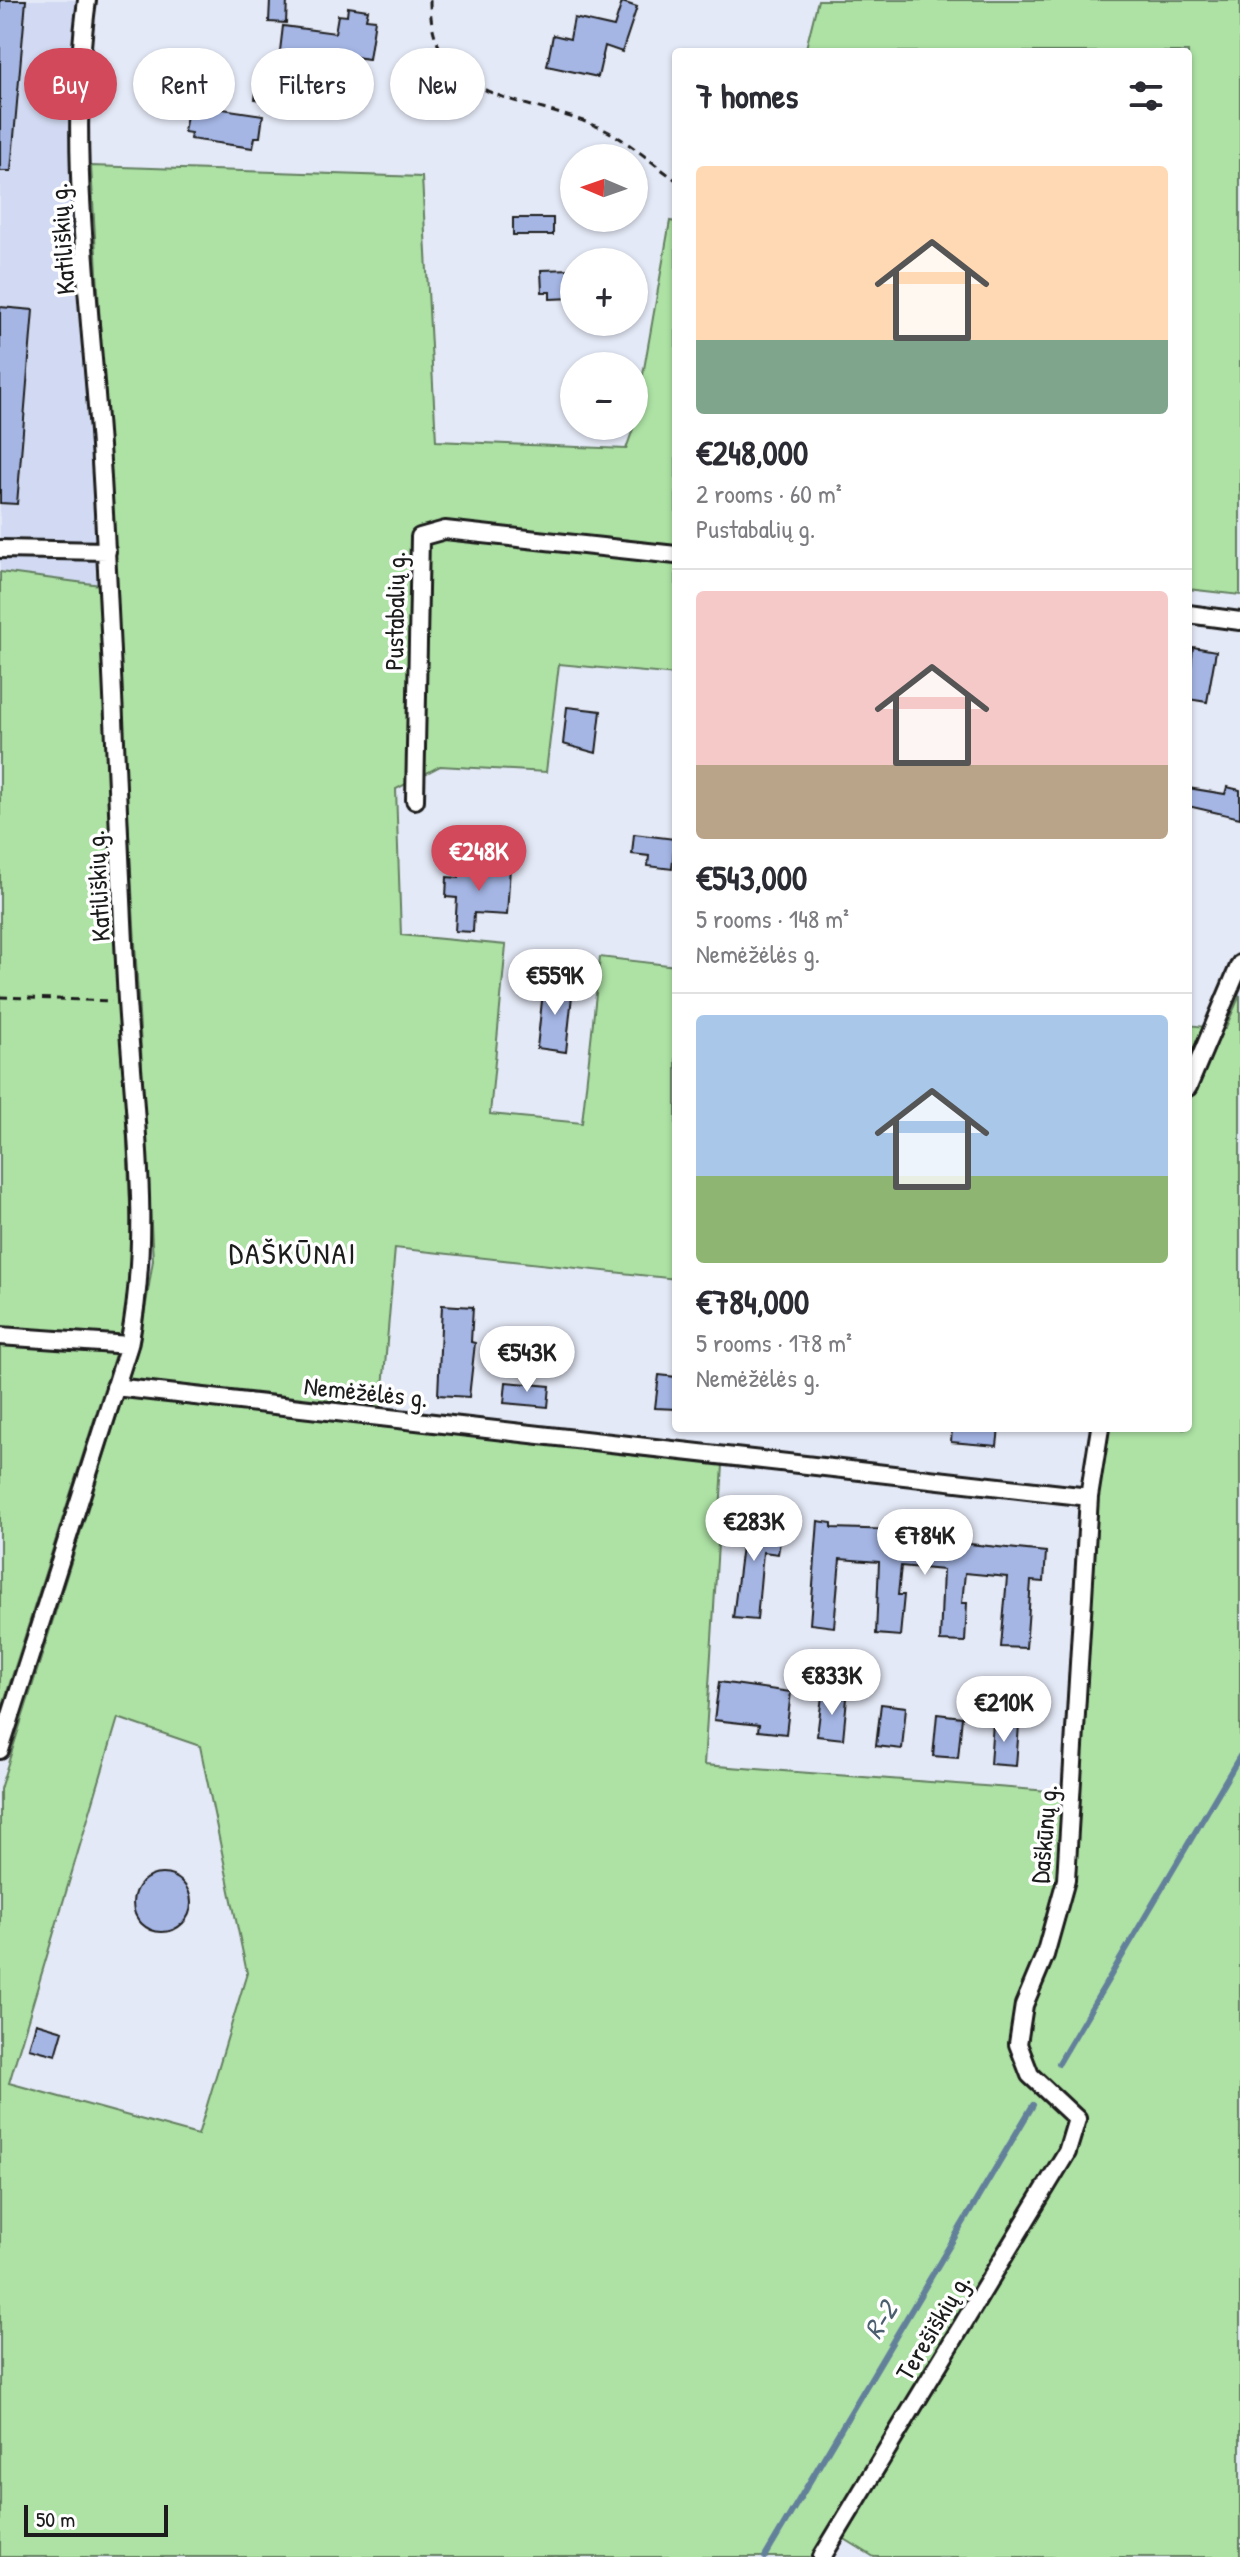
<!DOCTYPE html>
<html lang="en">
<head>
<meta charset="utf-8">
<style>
  :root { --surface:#fff; --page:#f7f7f7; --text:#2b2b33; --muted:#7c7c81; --line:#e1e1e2; --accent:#d1495b }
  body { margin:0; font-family:"Patrick Hand",sans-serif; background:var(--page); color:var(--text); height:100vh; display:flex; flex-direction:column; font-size:30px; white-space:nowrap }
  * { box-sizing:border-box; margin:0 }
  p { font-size:26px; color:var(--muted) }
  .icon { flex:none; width:44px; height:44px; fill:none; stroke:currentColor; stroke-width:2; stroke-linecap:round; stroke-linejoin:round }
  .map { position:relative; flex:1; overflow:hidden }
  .side { position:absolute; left:672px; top:48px; width:520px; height:1384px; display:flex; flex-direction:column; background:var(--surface); border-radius:8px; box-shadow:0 2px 6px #0004 }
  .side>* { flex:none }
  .hud { position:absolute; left:24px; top:48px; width:528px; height:72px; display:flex; gap:16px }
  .needle { width:52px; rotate:272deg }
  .buttons { position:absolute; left:560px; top:144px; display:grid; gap:16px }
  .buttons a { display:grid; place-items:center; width:88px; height:88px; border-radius:50%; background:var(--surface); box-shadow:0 2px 6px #0004; font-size:40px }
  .scale { position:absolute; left:24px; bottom:20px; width:144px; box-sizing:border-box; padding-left:8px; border:4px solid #1c1c1c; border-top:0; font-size:22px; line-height:28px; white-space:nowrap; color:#1c1c1c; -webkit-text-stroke:6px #fff; paint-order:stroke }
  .price { position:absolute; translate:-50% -68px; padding:0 18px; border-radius:28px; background:#fff; color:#222; font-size:26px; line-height:52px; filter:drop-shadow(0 2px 4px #0008) }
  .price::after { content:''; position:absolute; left:50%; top:48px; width:24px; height:18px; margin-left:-12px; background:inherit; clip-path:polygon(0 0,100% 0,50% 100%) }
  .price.selected { background:var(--accent); color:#fff }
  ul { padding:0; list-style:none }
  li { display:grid; align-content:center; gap:16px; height:424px; padding:0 24px }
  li+li { border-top:2px solid var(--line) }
  li span { display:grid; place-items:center; height:248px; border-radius:8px; color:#555 }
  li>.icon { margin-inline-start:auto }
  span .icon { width:144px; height:144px; fill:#fffc; stroke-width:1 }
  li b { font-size:34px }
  h2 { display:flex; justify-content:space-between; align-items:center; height:96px; padding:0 24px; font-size:34px }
  .pill { padding:0 28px; border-radius:36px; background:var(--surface); box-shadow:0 2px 6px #0004; font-size:28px; line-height:72px }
  .pill.selected { background:var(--accent); color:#fff }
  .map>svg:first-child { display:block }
  .built { fill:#d1daf2 }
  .green { fill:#ade2a4; stroke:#647f60; stroke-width:2; fill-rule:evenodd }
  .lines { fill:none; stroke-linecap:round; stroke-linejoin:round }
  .stream { stroke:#64809b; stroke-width:6 }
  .building { fill:#a5b6e5; stroke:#1c1c1c; stroke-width:2 }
  .street-casing { stroke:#1c1c1c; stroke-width:22 }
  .path { stroke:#1c1c1c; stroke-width:3; stroke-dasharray:8 6; stroke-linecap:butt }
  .street { stroke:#fff; stroke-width:16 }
  .labels { text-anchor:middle; stroke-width:7; stroke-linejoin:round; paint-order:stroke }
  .street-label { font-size:26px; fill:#1c1c1c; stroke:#fff }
  .water-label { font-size:28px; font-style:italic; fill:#4c5f70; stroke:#fff }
  .quarter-label { font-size:30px; letter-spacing:2px; fill:#1c1c1c; stroke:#fff }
</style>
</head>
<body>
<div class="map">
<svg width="1240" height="2557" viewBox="0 0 1240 2557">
  <rect width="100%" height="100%" fill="#e4e9f7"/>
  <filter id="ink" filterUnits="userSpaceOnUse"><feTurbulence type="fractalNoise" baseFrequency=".0125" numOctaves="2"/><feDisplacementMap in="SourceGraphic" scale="16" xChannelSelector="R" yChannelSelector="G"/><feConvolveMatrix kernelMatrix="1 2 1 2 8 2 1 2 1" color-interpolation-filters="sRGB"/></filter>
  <g filter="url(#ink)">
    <path class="built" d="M0,0h78l-8,102 1,51 29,432 -100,-13z"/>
    <path class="green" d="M818,0h422v595l-52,-6v-537h-383z
      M91,166l331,11 14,264 190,8 8,-23 36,-205 6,1v453l-117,-11 -13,108 -106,-6 -44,23 5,146 105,10 -16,169 92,9 18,-166 76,9v313l-281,-31 -15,175 343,42 -19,300 358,27 17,-288 14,-76h95v-403l37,4 15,-34v1562h-366l-31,-19 -12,19h-831v-768l140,-447 13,-82zM118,1718l82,28 47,227 -49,162 -189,-52z
      M0,572l100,13 33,681 -8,57 -125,391z"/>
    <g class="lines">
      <path class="stream" d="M1059,2063l181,-307
        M765,2557l268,-452"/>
    </g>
    <path class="building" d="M0,0h26l-15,171h-11z
      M270,0h17l-1,23 -17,-1z
      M622,2l15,5 -15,45 -17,-6 -7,31 -51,-11 6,-31 17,4 4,-21 40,9z
      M348,7l20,3 -2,9 9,1 -6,39 -47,-7 -7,37 27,5 -3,20 -84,-15 4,-26 18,3 6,-50 52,7 3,-18 9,1z
      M196,105l67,10 -3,22h-5l-2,11 -63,-9 1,-6 -7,-1 4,-23 7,1z
      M513,218h40v17h-40z
      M574,269v29l-24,1v-7h-8l-1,-22z
      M0,307l33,3 -16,194 -17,-1z
      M1193,647l23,4 -9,51 -19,-3z
      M567,707l34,4 -5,42 -33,-9z
      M1227,787l13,3v28l-52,-12v-18l37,6z
      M634,834l41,5 -3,30 -24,-3 1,-10 -17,-2z
      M459,864l51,3 -3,48 -33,-2 -1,19 -18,-1 2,-33 -11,-1 1,-20 12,1z
      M544,982l29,4 -7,66 -29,-4z
      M442,1305l31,2 -2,35 4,1 -6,54 -31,-2z
      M659,1375l17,2v32l-21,-1z
      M506,1382l44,4 -2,21 -44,-4z
      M952,1428h47l-2,18 -46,-4z
      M746,1513l15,3 -1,5 23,3 -5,30 -15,-2 -6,68 -24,-2z
      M818,1521l14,2v5l65,2 -1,5 65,3 -1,5 86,9 -2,30 -13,-1 -5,67 -25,-1 6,-70 -42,-4 -3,30h5l-2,39 -25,-1 3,-71 -42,-4 -3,29h6l-4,41 -24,-2 3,-72 -39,-3 -6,68 -24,-3z
      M719,1682l72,10 -5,42 -28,-3 1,-6 -45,-5z
      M822,1696l25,2 -4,41 -26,-3z
      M881,1704l25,3 -4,42 -26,-3z
      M937,1714l25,3 -4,41 -25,-2z
      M993,1722l26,3 -3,41 -26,-2z
      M133 1903a29 29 0 1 1 58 0a29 29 0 1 1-58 0Z
      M36,2023l27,8 -7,24 -27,-7z"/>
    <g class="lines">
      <defs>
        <path id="street" d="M0,549l107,2
          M1188,614l52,7
          M415,800l5,-263 25,-7 231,25
          M1188,1087l52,-123
          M0,1336l129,9
          M115,1387l974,110
          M0,1750l129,-405c23,-114 5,-229 -2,-344 -10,-185 -15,-370 -27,-555 -10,-145 -33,-302 -13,-446
          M822,2557l245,-405 10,-33 -47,-44 -12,-31 6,-39 21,-50 21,-75 23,-383 11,-69"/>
      </defs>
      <use href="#street" class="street-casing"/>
      <path class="path" d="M430,0c0,107 104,96 175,130 25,12 49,35 71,50
        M0,997l112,4"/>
      <use href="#street" class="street"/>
    </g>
  </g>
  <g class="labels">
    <g class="street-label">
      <text transform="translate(62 239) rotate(-94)" y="9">Katiliškių g.</text>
      <text transform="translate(395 611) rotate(-89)" y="9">Pustabalių g.</text>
      <text transform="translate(98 886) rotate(-93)" y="9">Katiliškių g.</text>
      <text transform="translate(366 1392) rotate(6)" y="9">Nemėžėlės g.</text>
      <text transform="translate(1044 1834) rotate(-85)" y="9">Daškūnų g.</text>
      <text transform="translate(933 2327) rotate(-59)" y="9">Terešiškių g.</text>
    </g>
    <g class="water-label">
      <text transform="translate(880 2320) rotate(-59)" y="10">R-2</text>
    </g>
    <g class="quarter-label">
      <text x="293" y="1264">DAŠKŪNAI</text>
    </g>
  </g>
</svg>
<div class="buttons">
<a><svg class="needle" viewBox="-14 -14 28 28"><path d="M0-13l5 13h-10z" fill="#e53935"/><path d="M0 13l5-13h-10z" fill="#7c7c81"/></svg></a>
<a>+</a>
<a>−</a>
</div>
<div class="scale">50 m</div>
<b class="price selected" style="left:479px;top:893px">€248K</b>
<b class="price" style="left:555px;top:1017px">€559K</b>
<b class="price" style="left:527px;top:1394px">€543K</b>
<b class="price" style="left:754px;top:1563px">€283K</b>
<b class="price" style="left:925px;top:1577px">€784K</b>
<b class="price" style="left:832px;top:1717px">€833K</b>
<b class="price" style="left:1004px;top:1744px">€210K</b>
<div class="hud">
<a class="pill selected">Buy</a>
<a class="pill">Rent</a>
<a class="pill">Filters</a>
<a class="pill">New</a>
</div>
<section class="side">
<h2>7 homes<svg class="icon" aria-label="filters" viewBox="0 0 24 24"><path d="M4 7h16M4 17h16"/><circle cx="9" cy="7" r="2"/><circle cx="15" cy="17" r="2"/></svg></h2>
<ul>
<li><span style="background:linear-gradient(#ffd9b3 70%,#7fa58c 0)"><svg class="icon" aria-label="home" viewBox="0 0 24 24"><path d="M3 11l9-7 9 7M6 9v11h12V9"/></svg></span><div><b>€248,000</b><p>2 rooms · 60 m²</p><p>Pustabalių g.</p></div></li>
<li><span style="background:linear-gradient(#f6c9c9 70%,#b9a48a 0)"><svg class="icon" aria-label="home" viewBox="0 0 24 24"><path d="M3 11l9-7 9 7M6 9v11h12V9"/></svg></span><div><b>€543,000</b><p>5 rooms · 148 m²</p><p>Nemėžėlės g.</p></div></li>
<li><span style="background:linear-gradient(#a9c7e8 65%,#8fb573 0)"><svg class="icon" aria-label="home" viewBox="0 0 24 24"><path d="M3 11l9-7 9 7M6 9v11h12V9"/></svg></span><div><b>€784,000</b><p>5 rooms · 178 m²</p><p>Nemėžėlės g.</p></div></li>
</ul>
</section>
</div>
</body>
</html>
